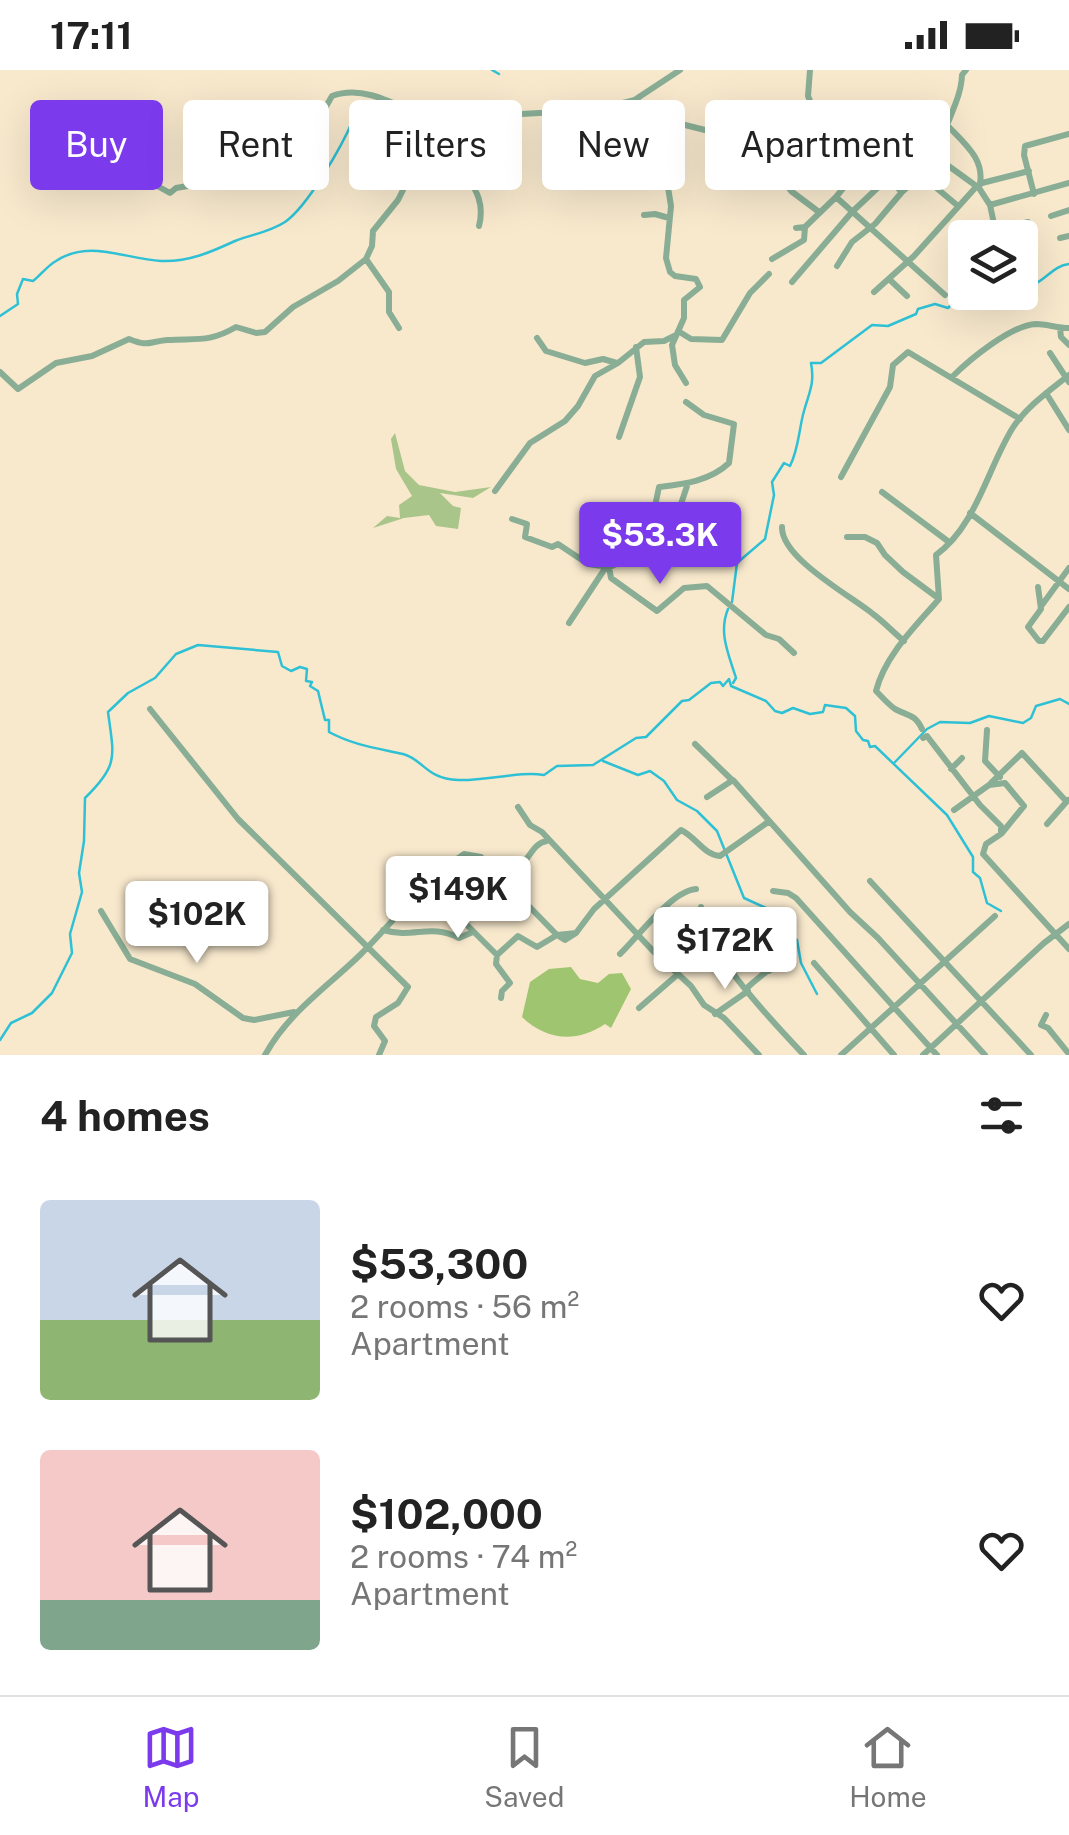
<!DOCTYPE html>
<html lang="en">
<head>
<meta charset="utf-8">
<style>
  :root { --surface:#fff; --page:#f6f6f6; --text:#222; --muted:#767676; --line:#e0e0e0; --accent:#7c3aed }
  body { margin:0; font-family:"Public Sans",sans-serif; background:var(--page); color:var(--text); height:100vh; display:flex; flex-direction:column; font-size:38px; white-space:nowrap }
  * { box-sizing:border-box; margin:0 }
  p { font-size:32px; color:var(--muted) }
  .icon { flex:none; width:55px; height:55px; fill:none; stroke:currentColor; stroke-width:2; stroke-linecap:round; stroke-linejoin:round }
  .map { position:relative; height:985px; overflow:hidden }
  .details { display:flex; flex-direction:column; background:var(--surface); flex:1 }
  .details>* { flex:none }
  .guide { position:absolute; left:30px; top:30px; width:1010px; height:90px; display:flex; gap:20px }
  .fabs { position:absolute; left:948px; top:150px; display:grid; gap:20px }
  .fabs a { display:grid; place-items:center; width:90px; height:90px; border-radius:10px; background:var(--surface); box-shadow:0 10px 40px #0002; font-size:50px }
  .price { position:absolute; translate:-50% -85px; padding:0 22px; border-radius:10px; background:#fff; color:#222; font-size:32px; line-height:65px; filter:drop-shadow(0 2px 5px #0008) }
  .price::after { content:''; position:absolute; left:50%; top:60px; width:30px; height:22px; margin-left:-15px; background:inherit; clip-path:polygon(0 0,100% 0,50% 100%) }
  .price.selected { background:var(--accent); color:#fff }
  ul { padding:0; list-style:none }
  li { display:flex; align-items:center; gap:30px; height:250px; padding:0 40px }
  li span { display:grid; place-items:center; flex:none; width:280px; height:200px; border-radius:10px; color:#555 }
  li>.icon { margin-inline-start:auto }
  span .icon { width:120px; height:120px; fill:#fffc; stroke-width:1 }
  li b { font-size:42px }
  h2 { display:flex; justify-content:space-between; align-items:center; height:120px; padding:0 40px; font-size:42px }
  .pill { padding:0 35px; border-radius:10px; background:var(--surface); box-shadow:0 10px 40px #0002; font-size:35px; line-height:90px }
  .pill.selected { background:var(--accent); color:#fff }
  .status { display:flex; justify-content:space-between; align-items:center; height:70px; padding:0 50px; background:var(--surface); direction:ltr }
  .status svg { height:28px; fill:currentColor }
  .menu { display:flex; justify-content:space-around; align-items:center; height:140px; border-top:2px solid var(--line); background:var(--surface); font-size:28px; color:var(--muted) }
  .menu a { display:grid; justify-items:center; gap:5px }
  .menu .selected { color:var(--accent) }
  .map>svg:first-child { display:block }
  .green { fill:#aac58a }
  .forest { fill:#a0c570 }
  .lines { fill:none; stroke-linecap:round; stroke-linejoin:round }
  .stream { stroke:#2ec0d5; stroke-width:2.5 }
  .minor { stroke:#89ae95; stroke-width:6 }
</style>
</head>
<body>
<div class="status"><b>17:11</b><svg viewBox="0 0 49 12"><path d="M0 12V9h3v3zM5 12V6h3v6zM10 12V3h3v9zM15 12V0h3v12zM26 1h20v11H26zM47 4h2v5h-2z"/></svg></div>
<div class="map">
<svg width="1069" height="985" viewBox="0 0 1069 985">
  <rect width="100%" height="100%" fill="#f8e9cd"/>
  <path class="green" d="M395,363l10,38 14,14 36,7 36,-5 -18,11 -33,-5 13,13 8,2 -3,21 -22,-3 -7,-11 -25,3 -31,10 14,-12 13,2 -1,-13 13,-9 -16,-27 -5,-30z"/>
  <path class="forest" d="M571,897l9,12 18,4 11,-9 13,-1 9,16 -20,39 -6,-4c-28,19 -58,17 -83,-7l8,-35 19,-13z"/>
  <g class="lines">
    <path class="stream" d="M492,0l7,4
      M1020,220c25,-6 31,-24 49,-26
      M0,246l18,-12 -1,-10 6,-15 10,2c8,-6 14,-15 23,-20 33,-22 69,-2 105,0 28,1 50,-9 74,-20 17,-7 33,-8 50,-19 23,-16 57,-76 68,-102
      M732,532l5,-39 28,-24 9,-44 -2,-13 12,-19 6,3c9,-18 9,-38 14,-55 5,-18 11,-28 7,-48h10l51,-38 16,1 28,-12 2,-5 17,-5 13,4 14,-14 8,-2
      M728,539c-10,24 1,46 8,69l-3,5
      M603,691l35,14 12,-4 14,10 13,19 20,11 20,20 27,67 31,14 11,21 11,7 4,23 16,31
      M895,692l32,-33 13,-7 30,1 19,-7 34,7 8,-5 5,-12 24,-7 9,5
      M0,970l11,-17 21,-10 20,-20 20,-40 -2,-19 12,-42 -3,-19 5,-32 1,-43c34,-33 29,-41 23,-86l20,-19 27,-15 21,-24 22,-9 80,7 4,14 9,5 9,-4 7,2 -1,12 6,1 -2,4 8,5 7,29h4v12c24,13 47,16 74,22 20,5 23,25 55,26 29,1 61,-9 86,-5l13,-9 36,-1 43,-27 10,-1 36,-36 7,-1 22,-17 9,-1 3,4 6,-7 2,7 35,15 9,10 7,2 11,-5 17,6 13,-2 2,-7 21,3 9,8 1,15 7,9 5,1 2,6 5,-1 72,69 26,42v15l7,6 7,25 14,8"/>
    <path class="minor" d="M966,0l-4,5c-1,29 -22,53 -23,84l40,29 11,17 79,-22
      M636,29l44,-29
      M864,50l19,16
      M681,54l-8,11 -7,40 5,31 -5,52 4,14 5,4 21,3 4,8 -16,13v18l-12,27 3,20 11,18
      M946,54c18,19 41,36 33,64
      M841,81l12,10h17l32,31
      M456,86c11,25 31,39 23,70
      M870,91l14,-20 -1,-5 11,-11
      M118,105l16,-2 36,20 6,-5 40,-7 18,-21 58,-16 23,-18 17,-30c44,-16 86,28 129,33 12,2 27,-3 39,-5
      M921,105l37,31
      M783,109l38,-51 -13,-32 2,-26
      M982,113l47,-12
      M1034,124l-10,-39 1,-9 44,-12
      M836,127l109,98
      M990,135l7,33
      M644,145l11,-1 14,4
      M1051,146l18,-6
      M796,158l9,-1 31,-30 30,-37
      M996,161l32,-9
      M1060,168l9,-2
      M1020,181l15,-5
      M772,189l32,-19 1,-13
      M837,196l15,-24 23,-18 27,-32 37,-33
      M889,209l18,17
      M792,212l60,-70 36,-34
      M874,222l40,-36 62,-69
      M399,258l-10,-16v-20l-23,-33 6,-13 1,-15 25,-31 9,-18 21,1 16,-18 77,-51 73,-4 41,-10 46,24 40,10c11,18 23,20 35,41l18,-6 17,22 28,21
      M1060,258l1,9 8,8
      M678,261l13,8 31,1 28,-47 19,-19
      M537,268l9,13 39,12 18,-4 14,4
      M1050,283l19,29
      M0,302l18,17 38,-26 36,-7 37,-17c20,8 18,3 38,1 29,-2 42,3 69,-13l20,6 9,-1 28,-25 45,-26 28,-22
      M952,307c17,-17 59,-52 84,-53 10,0 22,4 33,4
      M1046,323l23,37
      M619,367l21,-60 -4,-30
      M841,407l49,-90 3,-22 15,-13 112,67
      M495,421l35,-48 35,-22 13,-15 17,-30 23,-13 26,-21 20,-1 10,-5
      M882,422l67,50
      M970,443l99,76
      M512,449l15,5 -2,13 27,10 6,-3 30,20 21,3 2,11 46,33 27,-23 23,-2 59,49 13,4 15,14
      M782,457c-1,31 69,69 91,87 11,8 20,18 31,27
      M847,467h18l12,6 8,12 18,17 35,26
      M637,476l4,-4 -4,-13 17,-18 5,-24c25,-3 51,-6 70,-24l5,-39 -30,-9 -18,-13
      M1038,517l3,22 -13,18 11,14h4l26,-34
      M1042,535l27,-37
      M569,553l35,-53 16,-8 58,-49 9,-27
      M150,639l88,110 170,168 -10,16 -22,14 -2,9 11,15 -6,14
      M922,659c-7,-15 -14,-13 -27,-20 -6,-4 -14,-13 -19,-18 9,-36 40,-65 63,-92l-3,-44c40,-29 51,-85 76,-126 14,-22 37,-38 57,-54
      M987,660l-2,31 15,16
      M923,668l4,-2 53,69 21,21v8l-15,10 -3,10 86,95
      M695,674l36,35
      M951,699l11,-11
      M991,713l31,-30 44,48
      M707,727l26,-17 117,132 28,26 107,117
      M518,737l12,18 12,7 111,119 38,35 13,19 20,13 35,37
      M954,740l35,-25 16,-2 19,23 -22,27
      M1047,754l21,-24
      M870,811l161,174
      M422,817l41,34 34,34 -1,9 14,19 -8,8 -1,7
      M511,818l6,-21c13,-6 15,-24 30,-26
      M773,821l15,2 8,5 141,157
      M701,837c0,41 74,117 103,148
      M101,841l29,48 65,25 48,34 11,2 40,-8
      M383,860c31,9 47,-7 76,8l14,-6
      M620,884c18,-17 51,-63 76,-65
      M497,885l21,-19 19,11 20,-12 8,5 11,-7
      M700,885l26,8
      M767,888l-3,-18 3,-6
      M814,893l80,92
      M747,918c10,-10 21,-16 30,-27l-3,-12 -7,11 2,11
      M639,938l38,-33
      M715,944l33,-23
      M1046,945l-5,10 7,3 21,26
      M265,985c23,-42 61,-67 95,-100 35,-35 63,-73 104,-101l17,3 76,78 19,-2 18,-24 87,-79c15,7 23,25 39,26l48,-34
      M841,985l154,-139
      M923,985l121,-112 25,-19"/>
  </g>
</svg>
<div class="fabs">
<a><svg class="icon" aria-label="layers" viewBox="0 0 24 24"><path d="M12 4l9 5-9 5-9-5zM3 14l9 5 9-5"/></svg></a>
</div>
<b class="price selected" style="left:660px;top:517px">$53.3K</b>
<b class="price" style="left:458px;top:871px">$149K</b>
<b class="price" style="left:197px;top:896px">$102K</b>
<b class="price" style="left:725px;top:922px">$172K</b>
<div class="guide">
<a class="pill selected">Buy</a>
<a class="pill">Rent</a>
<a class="pill">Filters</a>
<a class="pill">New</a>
<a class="pill">Apartment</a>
</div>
</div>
<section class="details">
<h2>4 homes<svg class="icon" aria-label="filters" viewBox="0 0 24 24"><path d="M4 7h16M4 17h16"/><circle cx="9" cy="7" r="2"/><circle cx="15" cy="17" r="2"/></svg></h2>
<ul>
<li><span style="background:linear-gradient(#c9d6e8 60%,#8fb573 0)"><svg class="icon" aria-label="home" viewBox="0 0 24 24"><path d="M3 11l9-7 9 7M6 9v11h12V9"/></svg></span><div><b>$53,300</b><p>2 rooms · 56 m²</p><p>Apartment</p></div><svg class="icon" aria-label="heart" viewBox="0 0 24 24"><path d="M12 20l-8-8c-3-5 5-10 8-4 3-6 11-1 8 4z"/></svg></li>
<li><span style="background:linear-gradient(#f6c9c9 75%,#7fa58c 0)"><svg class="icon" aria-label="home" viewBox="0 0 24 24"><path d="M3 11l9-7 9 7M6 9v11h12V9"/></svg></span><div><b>$102,000</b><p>2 rooms · 74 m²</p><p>Apartment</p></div><svg class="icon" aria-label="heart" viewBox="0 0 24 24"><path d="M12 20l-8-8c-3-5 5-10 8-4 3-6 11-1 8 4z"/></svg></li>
</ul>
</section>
<nav class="menu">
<a class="selected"><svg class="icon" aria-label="map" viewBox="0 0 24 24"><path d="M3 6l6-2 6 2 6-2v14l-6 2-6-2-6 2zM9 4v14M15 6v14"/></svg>Map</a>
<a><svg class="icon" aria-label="saved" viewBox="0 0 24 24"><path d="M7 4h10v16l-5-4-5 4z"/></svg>Saved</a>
<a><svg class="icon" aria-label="home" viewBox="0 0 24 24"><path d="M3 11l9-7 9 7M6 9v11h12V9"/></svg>Home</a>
</nav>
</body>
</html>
